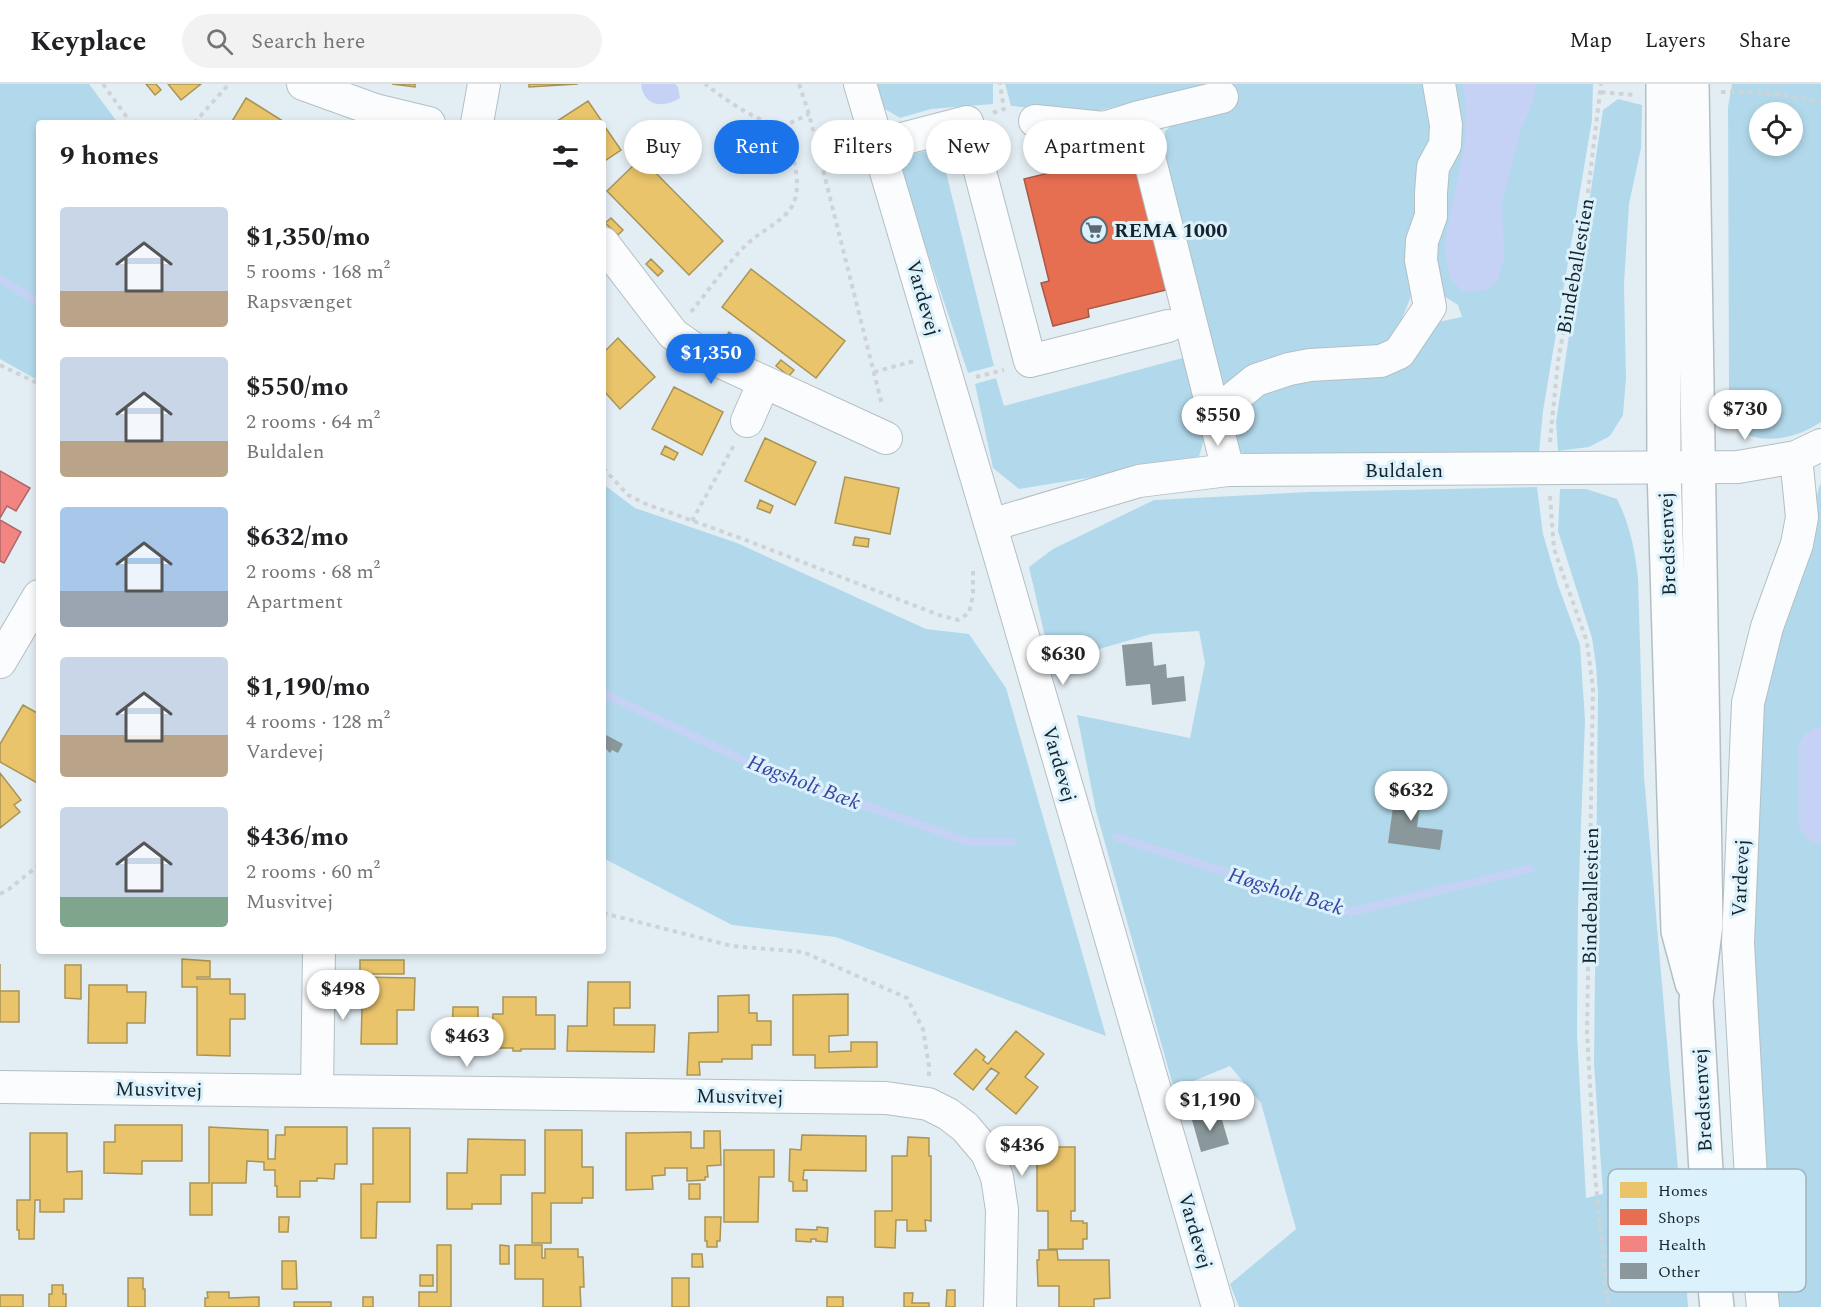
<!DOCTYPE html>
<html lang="en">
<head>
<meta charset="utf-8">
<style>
  :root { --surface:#fff; --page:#f2f2f2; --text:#202124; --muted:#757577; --line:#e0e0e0; --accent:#1a73e8 }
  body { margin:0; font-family:Spectral,serif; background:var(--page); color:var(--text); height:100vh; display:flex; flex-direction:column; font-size:22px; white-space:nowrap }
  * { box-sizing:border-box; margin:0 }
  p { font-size:20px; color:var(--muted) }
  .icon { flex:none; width:33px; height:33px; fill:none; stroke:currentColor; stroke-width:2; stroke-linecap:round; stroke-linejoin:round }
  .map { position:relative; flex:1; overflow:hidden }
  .sheet { position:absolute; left:36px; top:36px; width:570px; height:834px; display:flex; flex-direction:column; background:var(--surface); border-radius:6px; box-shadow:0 3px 9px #0003 }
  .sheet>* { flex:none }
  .guide { position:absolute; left:624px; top:36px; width:570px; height:54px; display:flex; gap:12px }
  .tools { position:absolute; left:1749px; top:18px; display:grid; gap:12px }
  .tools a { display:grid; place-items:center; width:54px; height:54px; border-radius:50%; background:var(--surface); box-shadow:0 3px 9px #0003; font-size:30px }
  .price { position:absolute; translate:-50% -51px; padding:0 14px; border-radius:21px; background:#fff; color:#222; font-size:20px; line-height:39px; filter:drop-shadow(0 2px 3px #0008) }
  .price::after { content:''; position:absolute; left:50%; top:36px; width:18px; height:14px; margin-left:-9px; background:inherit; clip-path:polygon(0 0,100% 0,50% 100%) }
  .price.active { background:var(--accent); color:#fff }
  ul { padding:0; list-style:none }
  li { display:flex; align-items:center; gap:18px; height:150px; padding:0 24px }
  li span { display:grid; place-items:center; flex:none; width:168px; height:120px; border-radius:6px; color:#555 }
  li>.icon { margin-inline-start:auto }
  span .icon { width:72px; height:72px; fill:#fffc; stroke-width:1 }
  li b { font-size:26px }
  h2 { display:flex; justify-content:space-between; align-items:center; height:72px; padding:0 24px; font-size:26px }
  .chip { padding:0 21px; border-radius:27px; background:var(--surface); box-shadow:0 3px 9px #0003; font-size:21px; line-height:54px }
  .chip.active { background:var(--accent); color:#fff }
  header { display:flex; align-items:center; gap:36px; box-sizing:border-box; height:84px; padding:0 30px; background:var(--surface); border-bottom:2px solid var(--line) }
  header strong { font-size:28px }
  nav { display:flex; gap:33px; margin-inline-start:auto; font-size:21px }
  .search { width:420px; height:54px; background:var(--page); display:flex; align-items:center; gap:15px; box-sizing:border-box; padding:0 21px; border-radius:33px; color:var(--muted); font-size:22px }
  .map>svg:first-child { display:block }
  .green { fill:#b2d9eb; fill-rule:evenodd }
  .water { fill:#c6d2f5 }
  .homes { fill:#e9c46a; stroke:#a99457; stroke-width:1.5 }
  .shops { fill:#e76f51; stroke:#a85845; stroke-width:1.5 }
  .health { fill:#f28482; stroke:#b06768; stroke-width:1.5 }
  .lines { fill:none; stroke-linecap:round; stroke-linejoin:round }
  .stream { stroke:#c6d2f5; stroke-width:8 }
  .river { stroke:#c6d2f5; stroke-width:45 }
  .building { fill:#8b989b }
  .minor-casing { stroke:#b3bfc4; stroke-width:34 }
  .highway-casing { stroke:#b3bfc4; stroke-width:36 }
  .path { stroke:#cfd3d5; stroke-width:4; stroke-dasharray:4.5 4.5; stroke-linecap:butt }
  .minor { stroke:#fbfcfd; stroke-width:32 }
  .highway { stroke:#fbfcfd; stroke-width:33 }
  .labels { text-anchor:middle; stroke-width:6; stroke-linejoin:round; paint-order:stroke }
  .poi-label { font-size:20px; font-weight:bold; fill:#15232a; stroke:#dbf1fc; text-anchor:start }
  .street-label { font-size:20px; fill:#15232a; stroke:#dbf1fc }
  .water-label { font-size:21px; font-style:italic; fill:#3a45a0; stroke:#dbf1fc }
  .key { fill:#dbf1fc; stroke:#a0b3bd; stroke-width:1.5 }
  .key-label { font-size:16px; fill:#15232a }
</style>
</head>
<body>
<header>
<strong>Keyplace</strong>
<div class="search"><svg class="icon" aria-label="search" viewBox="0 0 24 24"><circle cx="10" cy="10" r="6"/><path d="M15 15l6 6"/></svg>Search here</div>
<nav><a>Map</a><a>Layers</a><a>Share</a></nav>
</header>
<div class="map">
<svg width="1821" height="1223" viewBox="0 0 1821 1223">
  <rect width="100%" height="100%" fill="#e3eef4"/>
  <path class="green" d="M0,0h89l29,39h-79v258l-39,-22z
    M873,0h120v20l-62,5 -31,9 -20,-12z
    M1005,0h202l-117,29 -79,-7z
    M1219,0h211l7,36 -22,157 -5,22 -14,34 -14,14 -161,39 -57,-233 1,-22z
    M1446,0h147l-1,36 -49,291 -4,41 -283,4 -16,-4 -12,-32 53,-40 119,-11 33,-46 29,-6 -4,-12 -19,-12 -9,-24z
    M1732,0h89v338c-27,18 -66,26 -91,1l-1,-30 -1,-286zM1760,28h32v34h-32z
    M1618,15l24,6 -1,43 -12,56 -5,80 2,94 -3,37 -13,21 -21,11 -31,4 -2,-29 47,-312z
    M940,64l54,218 -26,7 -67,-199 7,-19z
    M1190,272l14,84 -6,20 -179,29 -26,-21 -18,-84 21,-6 8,28z
    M603,400l32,24 102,35 189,86 43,5 37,54 100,348 -270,-99 -104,-12 -129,-67z
    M1821,400v823h-43l-26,-272 1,-137 8,-197 48,-165 10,-49z
    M1537,403l6,47 15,51 22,60 5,75 -7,186 -1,129 9,163 17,-4 -9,-130 4,-370 -2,-29 -4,-27 -34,-107 2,-42h26l31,10c13,26 18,51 21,79l6,198 35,405 9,126h-449l-9,-23 66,-55 -35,-126 -31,-37 -56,23 -78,-278 -19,-96 113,23 15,-75 -6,-32 -48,3 -100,29 -22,-96 24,-18 101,-49 156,-8z"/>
  <path class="water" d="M641,0h34l3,3 2,11c-17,11 -37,8 -39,-14z
    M1463,0h73l-4,21 -12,27 -18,70 2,56 -6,22 -11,10 -24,2 -13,-15 -6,-32 21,-103 1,-34z"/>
  <path class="homes" d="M146,0h10l5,6 -6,5z
    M168,0h33l-20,16z
    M392,0h23v3z
    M529,0h49l-49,3z
    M246,14l40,25h-55z
    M588,17l15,22h-49z
    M603,40l18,26 -18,12z
    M641,74l82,83 -34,34 -82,-84z
    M611,134l12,12 -5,5 -13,-12z
    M651,175l12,12 -5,5 -12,-12z
    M751,185l94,72 -29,37 -94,-71z
    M729,248l14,10 -4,6 -14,-10z
    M618,254l37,39 -35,32 -17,-19v-37z
    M781,276l13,10 -5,6 -13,-10z
    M674,303l49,25 -21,43 -50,-26z
    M765,354l51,24 -21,43 -50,-24z
    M665,362l13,7 -4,7 -13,-6z
    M845,393l54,11 -9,46 -55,-11z
    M760,416l13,6 -3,7 -13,-5z
    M855,453l14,2 -1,8 -15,-2z
    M23,621l16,9v70l-39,-22v-18z
    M0,689l21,27 -7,5 6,7 -20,16z
    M182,875l28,2v16h-13v2h33v15h15v25h-15v37l-33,-1v-68h-15z
    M360,876h44v14h-44z
    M0,880v27h19v31h-19z
    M65,881h16v34l-16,-1z
    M359,893l56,1 -1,32h-17v34h-36l1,-35 -3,-1z
    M588,898h42v26h-16v17h41l-1,27 -87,-1 1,-25h19z
    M89,901h38v7h19l-1,31h-18v20h-39z
    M848,910v41l-19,1v16l22,-1v-9h26v25l-62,1v-13h-22v-60z
    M749,911v18h8v8h14v24h-19v14h-30v3h-23l1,13h-13l2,-42 29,-1v-36z
    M503,913h33v18h19v34h-34v2h-8v-3h-21v-6l-40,-1 1,-34h25v26h14l1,-19h10z
    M1016,947l28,23 -19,23 13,10 -22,27 -30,-25 13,-16 -8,-5 -18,22 -19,-16 22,-25 9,8 -2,3 5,4z
    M115,1041h67v36h-40v13l-38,-1v-31h11z
    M209,1043l59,3v29h7l1,-24h9v-8h62v37h-12l-1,15 -17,-1v3h-17v16h-23v-11h-2v-16h-11v-8l-17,-1 -1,22h-34v32h-22v-32h19z
    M373,1044h37v74h-33l-1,36h-15v-54h12z
    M545,1046h37v37h11v31h-11v5h-31v40h-19v-50h13z
    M704,1047h16l1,34 -14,1 1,11h-3v3l-18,1v-13h-22v7l-13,1 1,13 -27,1v-57l65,-1v16h13z
    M30,1049h37v39l15,-1v28h-18v13h-24v-12h-5l-1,39h-15v-9h-2v-30h13z
    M802,1051l64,1v35l-62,-1 -1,10h4v11h-14v-9l-4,-1 1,-32 11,1z
    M908,1053l21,1v18h2v65l-6,-1 1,11h-19v-11h-11l-1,28 -20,-1v-36h17v-55h15z
    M468,1055l57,1v35h-24v29h-29v5h-25v-36h20z
    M1037,1063h38v64h-4v10h12v2h4v16h-4v10h-35v-38h-11z
    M724,1066h50v27h-15l-1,45h-34z
    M689,1100h11v15h-11z
    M279,1133h10l-1,15h-9z
    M705,1133h16l-1,24h-3v6h-10v-6h-2z
    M817,1143l11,1 -1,14 -11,-1v-2h-5v3l-15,-1v-12l21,1z
    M437,1161h14v62h-32v-15h18z
    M500,1161l9,1v18h-9z
    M515,1161h27v13h3v-9h33v8h5l1,30h-4l1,20h-38v-28h-28z
    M1039,1166h18l1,10h51l1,38 -16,1v8h-35v-21h-21l-1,-26h2z
    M692,1170h10l1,13h-11z
    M282,1177h14l1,28h-15z
    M420,1191h13v11h-13z
    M128,1194h15v11h2v18h-17z
    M672,1194h17v29h-17z
    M52,1201h11v9h3v13h-17v-13h3z
    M947,1206h8v17h-9z
    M207,1208h22v6l30,-1v10h-54v-9h3z
    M904,1209h9l-1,10h17v4h-25z
    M0,1211h23v12h-23z
    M363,1213h10v10h-10z
    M827,1213h16v10h-16z
    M294,1218h37v5h-37z"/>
  <path class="shops" d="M1105,53l5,21 22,-5 34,137 -78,19 1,8 -36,9 -12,-43 8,-2 -25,-102 49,-12 -5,-21z"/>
  <path class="health" d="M0,387l30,17 -14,23 -9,-5 -7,12z
    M0,436l21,12 -17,31 -4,-2z"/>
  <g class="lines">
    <path class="stream" d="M0,195l39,24
      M603,609l163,78 203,71h44
      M1116,753l234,75 179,-43"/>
    <path class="river" d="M1821,666v71"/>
  </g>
  <path class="building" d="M1152,558l2,24 12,-2 1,14 17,-2 2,25 -34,4 -2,-21 -24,2 -4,-41z
    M606,651l17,9 -5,9 -6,-3 -2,3 -7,-7v-5z
    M1396,702l26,4 -5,37 26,3 -3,20 -52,-7z
    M1220,1029l9,31 -28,8 -9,-32z"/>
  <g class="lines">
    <defs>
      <path id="minor" d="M303,0l72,26 54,13
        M860,0l140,473 218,750
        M1222,13l-83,20 89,353
        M1035,37l69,7 35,-11
        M477,39l7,-39
        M879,61l88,-23 63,239 138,-35
        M603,159l70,91 24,17 189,87
        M1214,330l42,-34 33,-11 21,-4 71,-4 18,-8 31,-46 -9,-47 1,-19 9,-25v-23l2,-26 12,-22 1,-20 -7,-41
        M747,337l17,-39
        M991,441l148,-44 89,-11 510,-3 58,-10 25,-12
        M0,578l39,-66
        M0,1003l886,11 42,6 20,10 17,13 22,26 10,24 5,33 -2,97
        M317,1007l2,-140
        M1763,1223l-11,-110 -14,-254 10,-240 19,-76 30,-83 5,-27 -6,-60"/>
      <path id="highway" d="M1663,0l1,384 14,463 14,52
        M1692,0l14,840 -10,77 14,238 7,68"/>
    </defs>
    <use href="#minor" class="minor-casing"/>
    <use href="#highway" class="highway-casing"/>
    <path class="path" d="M103,0l28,39
      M799,0l10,30 73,291
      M1601,8l33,3
      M1721,8c34,0 67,1 100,11
      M993,29l11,-4 -4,-25
      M194,39l35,-39
      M782,43l27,-13
      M691,228c17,-21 33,-44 52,-64 13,-14 30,-21 43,-34 22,-20 6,-64 -4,-87 -30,-8 -53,-25 -77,-43
      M0,281l39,19
      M874,288l40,-11
      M976,293l28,-7
      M1550,358l8,-81 28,-152 15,-125
      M603,384l25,27 18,9 97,35 196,76 19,5 11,-7 4,-18v-25
      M1550,412l4,53 33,93 6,47 -6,342 8,143 13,133
      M692,437l42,-76
      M0,810l9,-5 30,-24
      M603,829l129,33 71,6 104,46 16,31 6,37v11"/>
    <use href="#minor" class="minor"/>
    <use href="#highway" class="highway"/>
  </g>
  <defs>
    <symbol id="supermarket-ring" viewBox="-11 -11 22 22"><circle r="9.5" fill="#dbf1fc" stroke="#5d6a71" stroke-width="1.5"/><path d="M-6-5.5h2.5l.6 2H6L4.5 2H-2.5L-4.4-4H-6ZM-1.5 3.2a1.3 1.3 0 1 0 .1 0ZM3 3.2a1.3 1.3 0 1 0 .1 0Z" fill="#5d6a71"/></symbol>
  </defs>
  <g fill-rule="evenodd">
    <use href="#supermarket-ring" x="1079" y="131" width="30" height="30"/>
  </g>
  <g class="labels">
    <g class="poi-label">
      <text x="1114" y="153">REMA 1000</text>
    </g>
    <g class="street-label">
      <text transform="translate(1575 182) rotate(-80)" y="7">Bindeballestien</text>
      <text transform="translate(924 214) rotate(74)" y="7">Vardevej</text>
      <text x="1404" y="393">Buldalen</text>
      <text transform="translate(1667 460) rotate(-92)" y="7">Bredstenvej</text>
      <text transform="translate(1060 680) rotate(74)" y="7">Vardevej</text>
      <text transform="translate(1740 794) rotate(-87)" y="7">Vardevej</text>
      <text transform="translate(1590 812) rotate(-89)" y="7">Bindeballestien</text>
      <text transform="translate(159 1005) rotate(1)" y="7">Musvitvej</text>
      <text transform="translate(740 1012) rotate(1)" y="7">Musvitvej</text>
      <text transform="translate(1702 1016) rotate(-93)" y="7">Bredstenvej</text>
      <text transform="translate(1196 1147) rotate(74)" y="7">Vardevej</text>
    </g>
    <g class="water-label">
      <text transform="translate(804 698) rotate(21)" y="7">Høgsholt Bæk</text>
      <text transform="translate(1286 807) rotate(17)" y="7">Høgsholt Bæk</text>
    </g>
  </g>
  <rect x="1608" y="1085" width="198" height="123" rx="9" class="key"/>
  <rect x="1620" y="1098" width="27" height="16" fill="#e9c46a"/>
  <rect x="1620" y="1125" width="27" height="16" fill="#e76f51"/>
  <rect x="1620" y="1152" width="27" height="16" fill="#f28482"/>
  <rect x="1620" y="1179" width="27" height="16" fill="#8b989b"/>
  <g class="key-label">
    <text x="1658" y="1112">Homes</text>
    <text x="1658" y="1139">Shops</text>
    <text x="1658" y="1166">Health</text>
    <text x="1658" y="1193">Other</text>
  </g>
</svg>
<div class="tools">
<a><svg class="icon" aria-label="locate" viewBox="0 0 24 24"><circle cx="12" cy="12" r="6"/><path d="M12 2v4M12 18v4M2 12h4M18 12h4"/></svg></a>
</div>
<b class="price active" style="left:711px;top:301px">$1,350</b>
<b class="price" style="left:1745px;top:357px">$730</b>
<b class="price" style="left:1218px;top:363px">$550</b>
<b class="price" style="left:1063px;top:602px">$630</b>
<b class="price" style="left:1411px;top:738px">$632</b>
<b class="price" style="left:343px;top:937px">$498</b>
<b class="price" style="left:467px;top:984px">$463</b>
<b class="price" style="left:1210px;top:1048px">$1,190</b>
<b class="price" style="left:1022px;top:1093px">$436</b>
<div class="guide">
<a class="chip">Buy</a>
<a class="chip active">Rent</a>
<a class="chip">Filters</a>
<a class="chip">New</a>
<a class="chip">Apartment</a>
</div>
<section class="sheet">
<h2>9 homes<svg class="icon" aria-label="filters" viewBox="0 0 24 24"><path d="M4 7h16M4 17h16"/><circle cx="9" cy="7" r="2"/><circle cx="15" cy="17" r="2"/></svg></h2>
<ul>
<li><span style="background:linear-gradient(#c9d6e8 70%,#b9a48a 0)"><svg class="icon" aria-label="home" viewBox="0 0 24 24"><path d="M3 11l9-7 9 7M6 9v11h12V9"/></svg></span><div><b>$1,350/mo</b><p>5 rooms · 168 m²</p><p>Rapsvænget</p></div></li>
<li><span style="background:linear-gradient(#c9d6e8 70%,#b9a48a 0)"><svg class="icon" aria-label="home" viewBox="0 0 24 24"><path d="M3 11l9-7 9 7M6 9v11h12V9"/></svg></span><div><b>$550/mo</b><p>2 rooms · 64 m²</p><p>Buldalen</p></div></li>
<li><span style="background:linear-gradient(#a9c7e8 70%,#9aa5b1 0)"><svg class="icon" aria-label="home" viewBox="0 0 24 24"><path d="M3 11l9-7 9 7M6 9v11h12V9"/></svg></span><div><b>$632/mo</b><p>2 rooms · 68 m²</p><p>Apartment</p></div></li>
<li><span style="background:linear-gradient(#c9d6e8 65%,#b9a48a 0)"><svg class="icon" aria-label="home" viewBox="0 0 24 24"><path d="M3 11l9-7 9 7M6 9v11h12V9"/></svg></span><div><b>$1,190/mo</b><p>4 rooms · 128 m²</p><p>Vardevej</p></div></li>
<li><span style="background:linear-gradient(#c9d6e8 75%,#7fa58c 0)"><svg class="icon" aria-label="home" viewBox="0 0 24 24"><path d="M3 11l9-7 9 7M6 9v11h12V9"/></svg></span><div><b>$436/mo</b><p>2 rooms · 60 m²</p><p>Musvitvej</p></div></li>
</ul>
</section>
</div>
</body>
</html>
